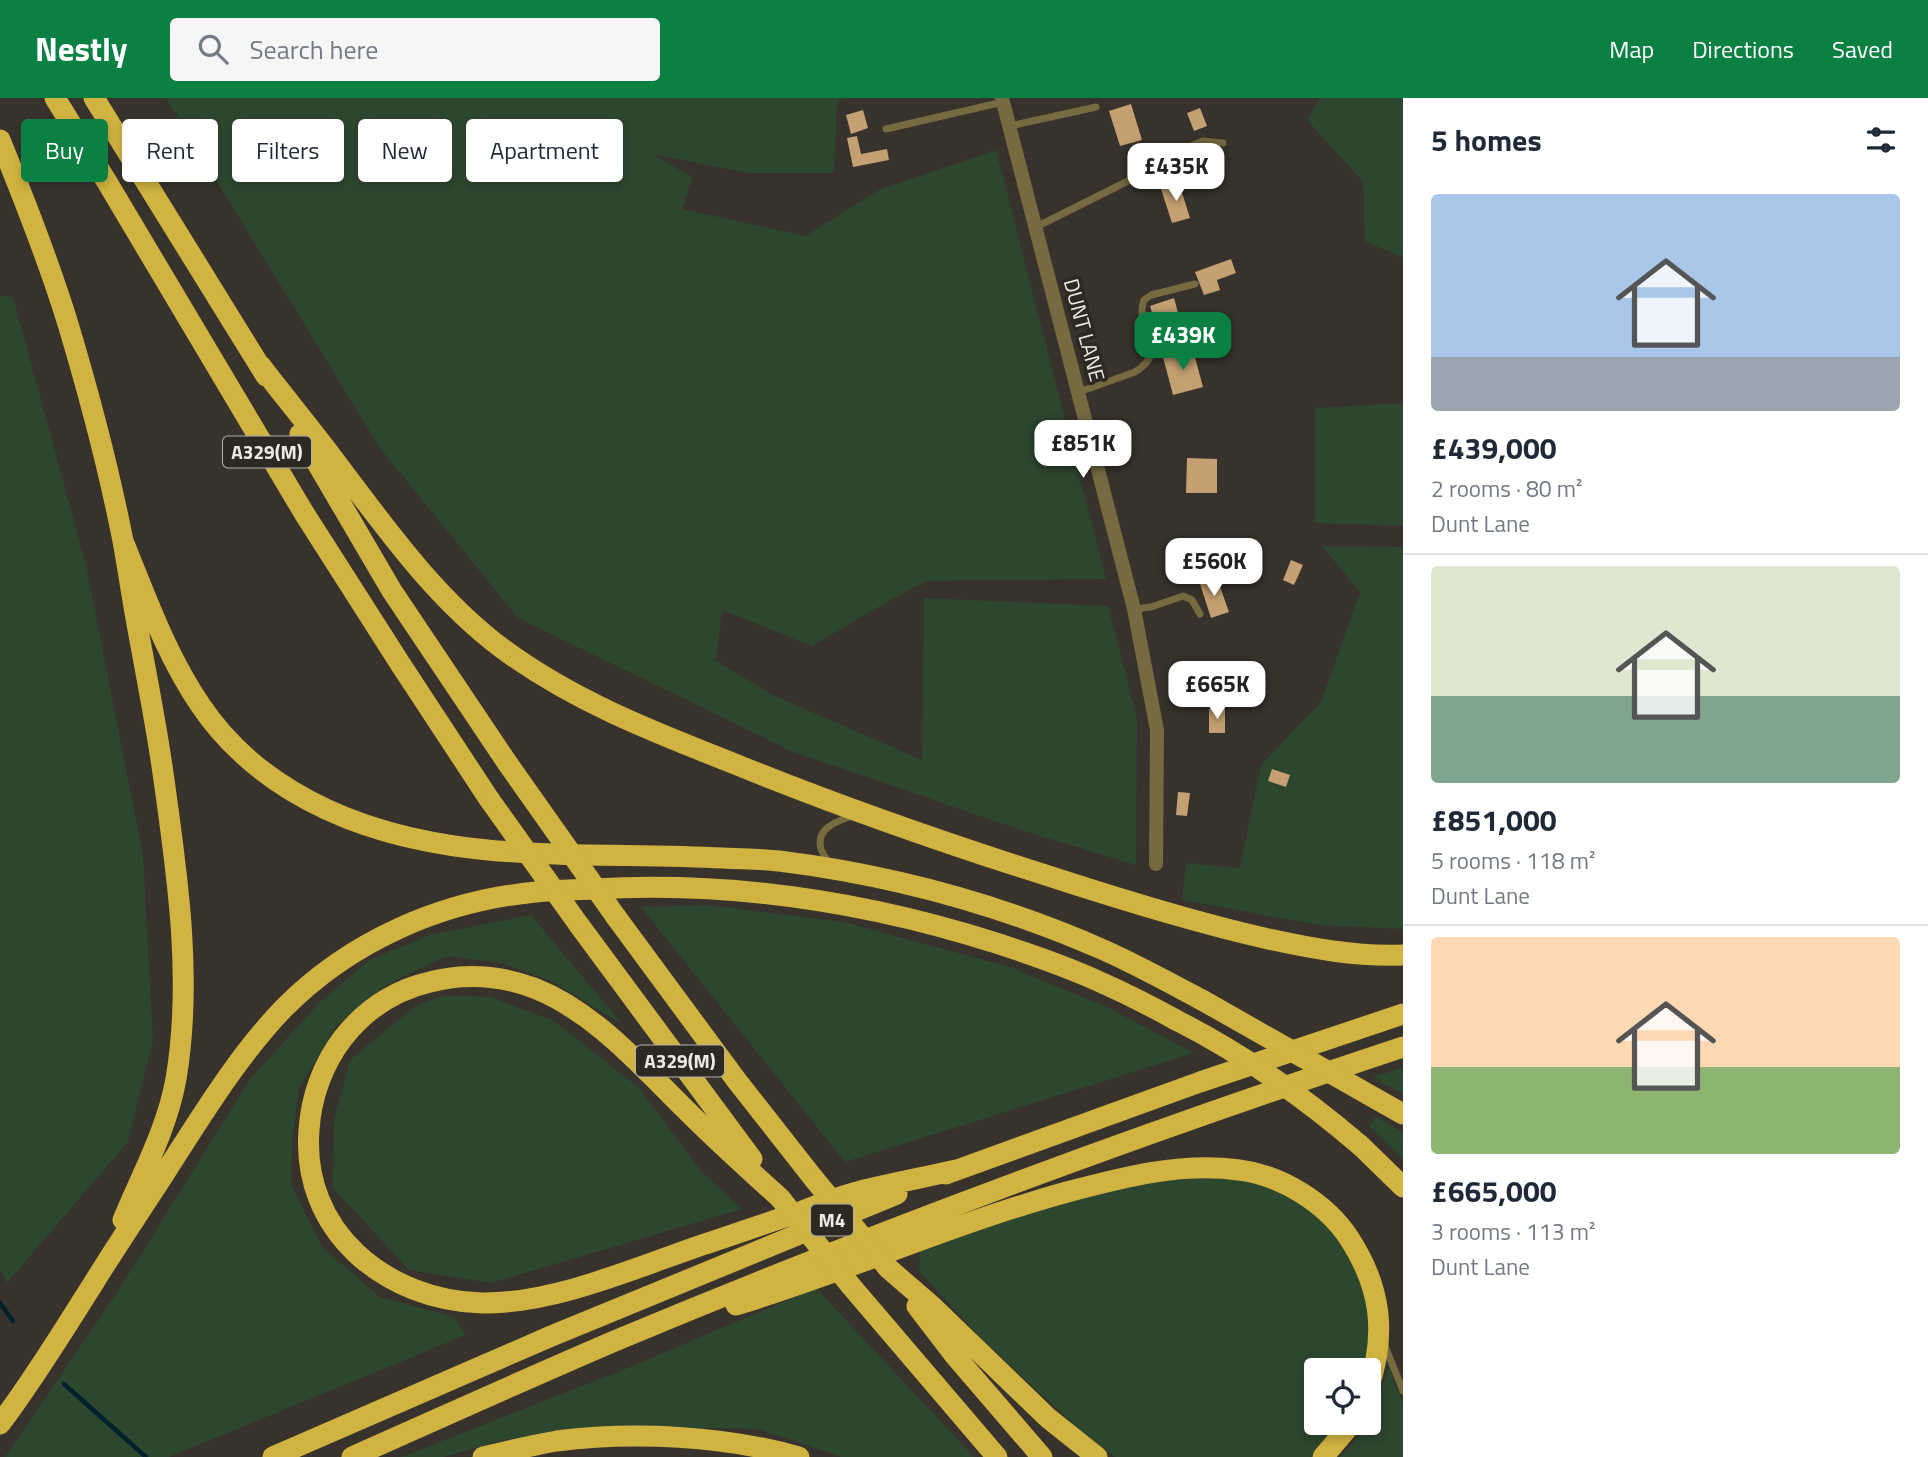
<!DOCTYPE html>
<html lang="en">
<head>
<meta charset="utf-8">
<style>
  :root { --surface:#fff; --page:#f6f6f7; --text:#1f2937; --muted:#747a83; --line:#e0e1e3; --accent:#0b8043 }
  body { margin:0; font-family:"Titillium Web",sans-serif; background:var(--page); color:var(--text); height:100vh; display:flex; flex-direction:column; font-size:26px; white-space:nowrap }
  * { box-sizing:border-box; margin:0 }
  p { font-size:23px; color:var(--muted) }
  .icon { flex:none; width:38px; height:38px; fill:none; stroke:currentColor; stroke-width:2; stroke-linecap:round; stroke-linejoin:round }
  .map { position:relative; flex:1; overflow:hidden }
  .panel { display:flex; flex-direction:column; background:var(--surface); width:525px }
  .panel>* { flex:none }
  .guide { position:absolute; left:21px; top:21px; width:665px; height:63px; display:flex; gap:14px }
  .buttons { position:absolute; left:1304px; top:1260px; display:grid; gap:14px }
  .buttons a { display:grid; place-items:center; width:77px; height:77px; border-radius:7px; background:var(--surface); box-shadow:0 4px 10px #0003; font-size:35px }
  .price { position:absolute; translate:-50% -60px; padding:0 16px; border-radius:14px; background:#fff; color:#222; font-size:23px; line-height:46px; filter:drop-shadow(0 2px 4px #0008) }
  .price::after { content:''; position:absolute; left:50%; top:42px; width:21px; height:16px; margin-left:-10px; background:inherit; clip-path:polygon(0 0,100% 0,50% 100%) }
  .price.current { background:var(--accent); color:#fff }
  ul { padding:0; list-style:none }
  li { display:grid; align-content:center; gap:14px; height:371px; padding:0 28px }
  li+li { border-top:2px solid var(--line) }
  li span { display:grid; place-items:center; height:217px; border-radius:7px; color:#555 }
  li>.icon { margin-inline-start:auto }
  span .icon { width:126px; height:126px; fill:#fffc; stroke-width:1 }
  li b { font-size:30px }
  h2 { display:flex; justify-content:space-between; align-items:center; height:84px; padding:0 28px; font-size:30px }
  .chip { padding:0 24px; border-radius:7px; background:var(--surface); box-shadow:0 4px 10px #0003; font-size:24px; line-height:63px }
  .chip.current { background:var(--accent); color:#fff }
  header { display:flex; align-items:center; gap:42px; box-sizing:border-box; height:98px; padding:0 35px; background:var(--accent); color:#fff }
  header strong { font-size:33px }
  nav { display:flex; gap:38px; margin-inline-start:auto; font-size:24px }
  .search { width:490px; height:63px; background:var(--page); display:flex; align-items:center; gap:18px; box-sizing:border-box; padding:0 24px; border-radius:7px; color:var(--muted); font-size:26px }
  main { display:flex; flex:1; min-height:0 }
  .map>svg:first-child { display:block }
  .green { fill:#2d462e }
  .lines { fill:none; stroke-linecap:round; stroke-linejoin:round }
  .stream { stroke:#00222c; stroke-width:4.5 }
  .building { fill:#c4a072 }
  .lane { stroke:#756a40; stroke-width:7 }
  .street { stroke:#756a40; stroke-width:14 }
  .highway { stroke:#d0b340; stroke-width:21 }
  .highway-bridge { stroke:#d0b340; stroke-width:21 }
  .labels { text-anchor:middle; stroke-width:7; stroke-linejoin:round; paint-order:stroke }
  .shield { fill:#2d2822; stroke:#b3b0ab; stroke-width:2 }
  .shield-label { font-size:19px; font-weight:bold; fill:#edeae6 }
  .street-label { font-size:21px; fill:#edeae6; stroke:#2d2822 }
</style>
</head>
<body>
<header>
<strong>Nestly</strong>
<div class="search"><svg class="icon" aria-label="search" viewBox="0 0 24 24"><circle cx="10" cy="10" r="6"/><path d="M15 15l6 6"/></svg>Search here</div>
<nav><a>Map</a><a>Directions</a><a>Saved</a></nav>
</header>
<main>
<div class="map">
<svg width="1403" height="1359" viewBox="0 0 1403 1359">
  <rect width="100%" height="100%" fill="#37322c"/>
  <path class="green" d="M166,0h678l-7,4 -3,71h-86l-96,-19 40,23 -9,32 122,27 76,-47 115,-39 110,429 -179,2 -40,21 -75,44 -90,-36 -6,51 59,35 147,64 2,-162 184,8 29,112 -1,147 -112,-34 -233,-80 -273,-133 -138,-170z
    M1320,0h83v160l-38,-17 -2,-59 -56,-62z
    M0,198l13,1 73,268 57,290 10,185 -25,102 -121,141 -7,-13z
    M1403,305v123l-88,-3v-115z
    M1322,448l81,1v382l-84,-4 -137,-25 4,-37 54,5 21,-103 60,-63 39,-110z
    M706,807l138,17 166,45 99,41 85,45 -349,109 -204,-255z
    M531,817l92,110 -70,-43 -50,-19 -57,-7 -61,30 -48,39 -38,63 -7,55 -1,41 32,64 57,49 74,20 12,18 -297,122h-164l115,-169 130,-209 70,-77 49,-42 61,-25z
    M444,897l47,2 63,24 84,66 63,84 41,38 -251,74 -82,-13 -76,-82 1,-68 16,-60 64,-53z
    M1403,970v26l-31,-17z
    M1375,1019l28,15v28l-34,-34z
    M1194,1073l80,16 43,26 33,40 20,54 -3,63h-51v53h28l-24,26 -9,8h-196l-35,-27 -97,-89 -64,-70 1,-20 122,-44z
    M816,1190l158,169h-133l-83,-28 -147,-3 -108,14 -59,17h-43l222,-87z
    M1389,1267l6,21 8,15v56h-63c27,-26 38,-56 49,-92z"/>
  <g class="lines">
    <path class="stream" d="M0,1205l13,18
      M64,1286l82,73"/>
  </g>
  <path class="building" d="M1131,6l11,36 -22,6 -11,-35z
    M1200,10l7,18 -13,5 -7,-18z
    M863,12l5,18 -17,6 -5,-19z
    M857,38l4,18 26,-5 2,11 -36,7 -6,-29z
    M1179,85l11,35 -18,5 -11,-34z
    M1231,161l5,14 -19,7 3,10 -16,5 -9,-23z
    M1174,200l6,22 12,-4 4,16 -35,11 -11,-37z
    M1193,252l10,37 -30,8 -10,-38z
    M1187,360l30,1v34h-31z
    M1291,462l12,5 -9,20 -11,-5z
    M1217,480l12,34 -18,6 -11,-34z
    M1209,611h16v24h-16z
    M1272,671l18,6 -4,12 -18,-6z
    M1178,694l12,1 -3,23 -11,-1z"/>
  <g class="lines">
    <path class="lane" d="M1010,28l86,-19
      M886,31l117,-27
      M1036,129l92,-46 32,-22 43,-18 20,2
      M1079,294l56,-20c38,-24 -2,-45 9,-72l7,-5 44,-11
      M1134,511l17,-2 32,-11 9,4 8,14
      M830,767c-3,-5 -7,-11 -9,-16 -6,-22 18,-28 33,-34
      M1385,1248l18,45"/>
    <path class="street" d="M1002,0l132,511 23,121 -1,134"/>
    <path class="highway" d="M55,0l52,84 197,331 97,152 88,134
      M94,0l172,278
      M0,42c25,61 49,122 68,184 21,70 41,146 55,217 5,28 9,55 14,83 9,50 19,99 26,149 14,100 30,205 13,306 -9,50 -34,95 -53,141
      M260,267c26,34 53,66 78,100 49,65 99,135 165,184 69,51 148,82 227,113 108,44 217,82 328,117 68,22 136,43 206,59 45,10 92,19 139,17
      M300,336l92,157 116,173
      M123,443c23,56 43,114 78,165 23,34 56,64 91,85 130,79 286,59 431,67 18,1 38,1 56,3 113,14 223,44 327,90 33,15 64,32 96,49
      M616,819l121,164 77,98
      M579,827l173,234
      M1361,1048l42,41
      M946,1076l254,-92 203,-68
      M780,1100c-32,-29 -63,-57 -93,-87 -46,-45 -92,-99 -153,-123 -35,-13 -69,-15 -104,-6 -35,8 -65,28 -87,56 -20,26 -32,59 -34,92 -8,101 76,170 173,173 70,1 151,-34 217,-57 34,-11 67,-23 101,-34 17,-7 35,-14 53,-19 34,-9 69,-15 103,-23
      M888,1170l45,39 115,111 49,39
      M851,1188l146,171
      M736,1207c112,-34 218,-82 331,-113 57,-15 114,-30 172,-22 42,5 87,33 110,68 32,49 38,96 19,151
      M917,1208l39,51 86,100
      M0,1326c34,-45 63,-93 93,-140 24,-39 50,-77 75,-116 35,-54 70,-112 115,-159 67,-68 158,-108 253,-117 19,-2 39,-2 58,-3 138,-8 270,12 402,54 34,11 69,23 102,38 27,12 53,25 78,39
      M273,1359l276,-120 348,-143
      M352,1359c88,-39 176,-79 265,-117 258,-108 520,-205 786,-293
      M483,1359c25,-6 50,-12 74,-16 77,-10 168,-5 242,16
      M1323,1359l29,-34"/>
    <path class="highway-bridge" d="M508,666l108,153
      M489,701l90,126
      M1202,902l201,114
      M1176,922c67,34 128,77 185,126
      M814,1081l74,89
      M780,1100l71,88"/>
  </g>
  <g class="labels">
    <g class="shield">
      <rect x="223" y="338.5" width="88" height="31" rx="5"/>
      <rect x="636" y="947.5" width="88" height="31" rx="5"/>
      <rect x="811" y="1106.5" width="42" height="31" rx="5"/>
    </g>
    <g class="shield-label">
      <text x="267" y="361">A329(M)</text>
      <text x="680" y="970">A329(M)</text>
      <text x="832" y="1129">M4</text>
    </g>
    <g class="street-label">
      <text transform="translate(1084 232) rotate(75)" y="7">DUNT LANE</text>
    </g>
  </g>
</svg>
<div class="buttons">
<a><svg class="icon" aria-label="locate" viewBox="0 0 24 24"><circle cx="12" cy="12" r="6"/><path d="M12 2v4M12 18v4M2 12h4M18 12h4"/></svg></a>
</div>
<b class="price" style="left:1176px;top:105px">£435K</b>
<b class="price current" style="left:1183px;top:274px">£439K</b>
<b class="price" style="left:1083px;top:382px">£851K</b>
<b class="price" style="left:1214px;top:500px">£560K</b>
<b class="price" style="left:1217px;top:623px">£665K</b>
<div class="guide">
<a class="chip current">Buy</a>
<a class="chip">Rent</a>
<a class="chip">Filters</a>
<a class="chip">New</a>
<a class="chip">Apartment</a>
</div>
</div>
<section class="panel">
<h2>5 homes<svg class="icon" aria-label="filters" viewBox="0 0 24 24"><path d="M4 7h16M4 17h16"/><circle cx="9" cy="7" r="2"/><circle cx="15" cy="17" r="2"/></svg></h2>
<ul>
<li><span style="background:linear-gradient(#a9c7e8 75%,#9aa5b1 0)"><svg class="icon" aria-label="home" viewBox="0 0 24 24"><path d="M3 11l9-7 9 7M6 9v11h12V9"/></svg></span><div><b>£439,000</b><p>2 rooms · 80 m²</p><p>Dunt Lane</p></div></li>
<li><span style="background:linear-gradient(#dfe7d0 60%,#7fa58c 0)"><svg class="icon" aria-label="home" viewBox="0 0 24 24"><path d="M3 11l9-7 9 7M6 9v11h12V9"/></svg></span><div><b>£851,000</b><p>5 rooms · 118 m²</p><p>Dunt Lane</p></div></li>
<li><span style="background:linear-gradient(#ffd9b3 60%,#8fb573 0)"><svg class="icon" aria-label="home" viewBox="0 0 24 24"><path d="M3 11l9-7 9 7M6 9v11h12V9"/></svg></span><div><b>£665,000</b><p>3 rooms · 113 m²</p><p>Dunt Lane</p></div></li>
</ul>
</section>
</main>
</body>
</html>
